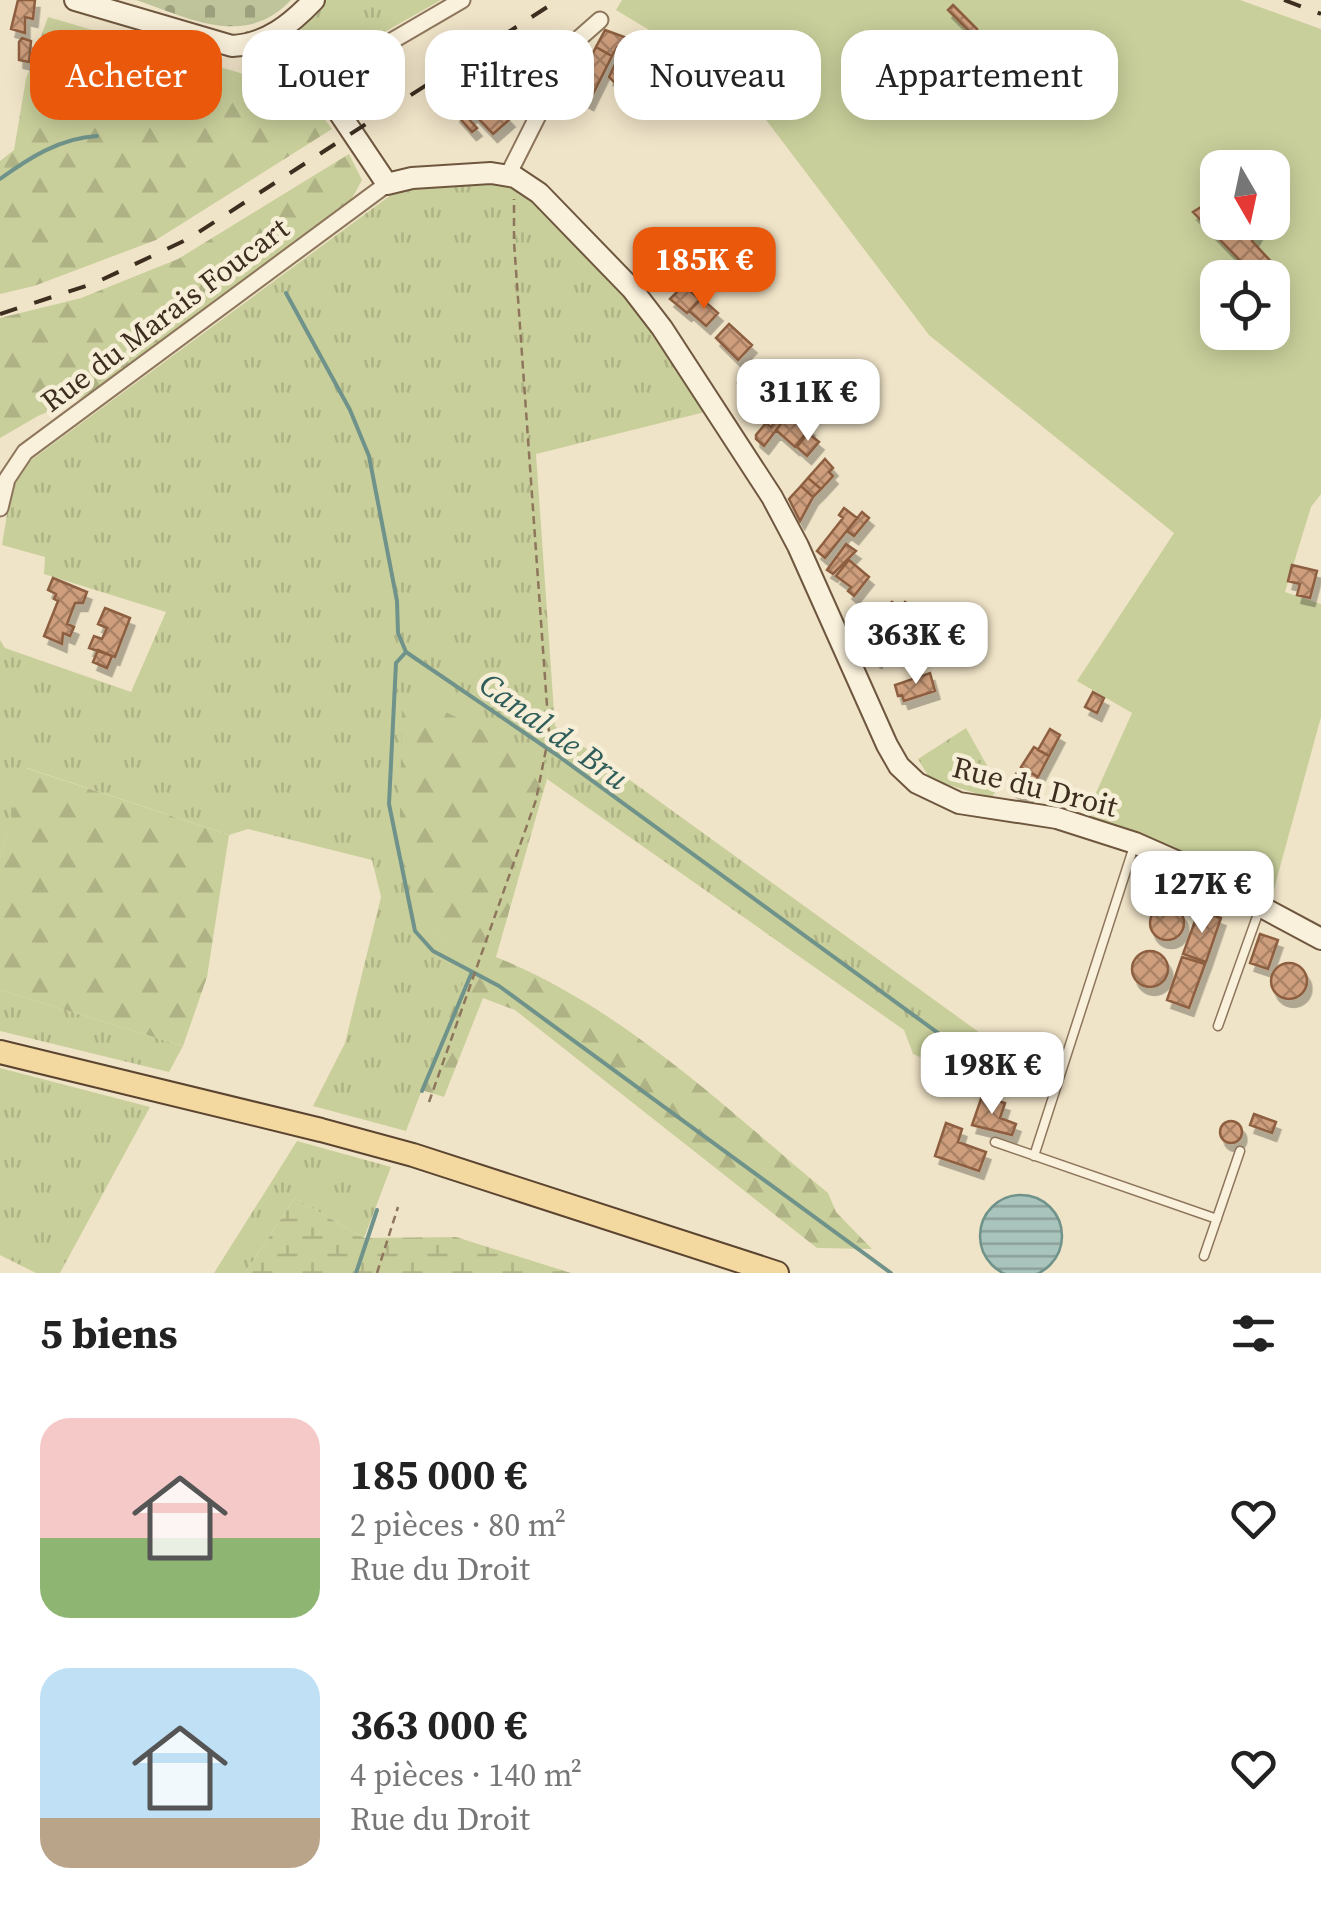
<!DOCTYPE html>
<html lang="fr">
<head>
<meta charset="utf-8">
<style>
  :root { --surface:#fff; --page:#f2f2f2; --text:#222; --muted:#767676; --accent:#ea580c }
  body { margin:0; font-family:"Source Serif 4",serif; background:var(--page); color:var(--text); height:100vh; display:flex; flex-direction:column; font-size:38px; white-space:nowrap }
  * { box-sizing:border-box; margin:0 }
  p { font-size:32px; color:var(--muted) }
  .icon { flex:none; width:55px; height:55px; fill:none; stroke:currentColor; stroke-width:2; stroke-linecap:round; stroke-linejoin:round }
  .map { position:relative; height:1273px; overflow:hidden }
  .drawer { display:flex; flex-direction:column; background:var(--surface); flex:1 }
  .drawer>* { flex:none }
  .guide { position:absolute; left:30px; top:30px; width:1262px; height:90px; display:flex; gap:20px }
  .needle { width:65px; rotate:171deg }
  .buttons { position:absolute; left:1200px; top:150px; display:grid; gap:20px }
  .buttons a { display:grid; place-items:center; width:90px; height:90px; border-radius:20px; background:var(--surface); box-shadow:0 5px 25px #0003; font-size:50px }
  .price { position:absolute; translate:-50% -85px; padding:0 22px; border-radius:20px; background:#fff; color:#222; font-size:32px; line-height:65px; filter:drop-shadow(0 2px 5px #0008) }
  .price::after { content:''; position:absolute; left:50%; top:60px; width:30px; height:22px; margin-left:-15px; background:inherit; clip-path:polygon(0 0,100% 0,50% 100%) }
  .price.active { background:var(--accent); color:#fff }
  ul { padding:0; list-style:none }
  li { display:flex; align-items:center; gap:30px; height:250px; padding:0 40px }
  li span { display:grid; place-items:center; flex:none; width:280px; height:200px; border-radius:30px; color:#555 }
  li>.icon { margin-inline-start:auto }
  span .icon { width:120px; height:120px; fill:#fffc; stroke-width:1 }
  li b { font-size:42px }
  h2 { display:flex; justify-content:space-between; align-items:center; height:120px; padding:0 40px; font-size:42px }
  .tag { padding:0 35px; border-radius:30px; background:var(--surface); box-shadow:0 5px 25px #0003; font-size:35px; line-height:90px }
  .tag.active { background:var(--accent); color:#fff }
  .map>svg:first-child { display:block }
  .grass { fill:url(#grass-tufts) }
  .forest { fill:url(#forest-firs) }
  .wetland { fill:url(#wetland-marsh) }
  .cemetery { fill:url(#cemetery-stones) }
  .garden { fill:#c9cf9b; fill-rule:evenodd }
  .water { fill:url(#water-rules); stroke:#6f938a; stroke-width:2.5 }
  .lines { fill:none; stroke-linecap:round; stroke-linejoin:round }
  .stream { stroke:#6f938a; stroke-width:4 }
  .building { fill:url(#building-cross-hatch); stroke:#8d5f41; stroke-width:2.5; filter:url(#shadow) }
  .lane-casing { stroke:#8d765c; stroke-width:11 }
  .street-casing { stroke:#8d765c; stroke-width:19 }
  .secondary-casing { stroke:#6f573f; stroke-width:24 }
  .primary-casing { stroke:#5b4430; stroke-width:26 }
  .path { stroke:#8d765c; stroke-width:2.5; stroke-dasharray:8 5; stroke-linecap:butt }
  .lane { stroke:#faf1dc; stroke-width:8 }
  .street { stroke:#faf1dc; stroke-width:15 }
  .secondary { stroke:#faf1dc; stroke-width:20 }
  .primary { stroke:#f3d9a0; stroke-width:22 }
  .rail { stroke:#3d2e20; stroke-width:4; stroke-dasharray:18 18; stroke-linecap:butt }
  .labels { text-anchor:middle; stroke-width:9; stroke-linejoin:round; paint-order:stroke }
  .street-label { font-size:30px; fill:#3d2e20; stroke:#f7eed8 }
  .water-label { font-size:32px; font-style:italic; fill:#2f5d5a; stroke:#f7eed8 }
</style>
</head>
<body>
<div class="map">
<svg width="1321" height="1273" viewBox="0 0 1321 1273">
  <defs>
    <pattern id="grass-tufts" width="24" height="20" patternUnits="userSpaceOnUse" patternTransform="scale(2.5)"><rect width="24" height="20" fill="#c9cf9b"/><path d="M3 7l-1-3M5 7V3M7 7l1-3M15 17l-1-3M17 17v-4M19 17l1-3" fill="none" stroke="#aeb285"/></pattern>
    <pattern id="forest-firs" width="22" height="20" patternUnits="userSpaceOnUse" patternTransform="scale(2.5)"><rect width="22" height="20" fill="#c9cf9b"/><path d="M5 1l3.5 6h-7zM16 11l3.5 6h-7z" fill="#aeb285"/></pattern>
    <pattern id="wetland-marsh" width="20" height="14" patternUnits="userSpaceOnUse" patternTransform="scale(2.5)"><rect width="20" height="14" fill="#c9cf9b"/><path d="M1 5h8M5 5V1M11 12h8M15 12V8" fill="none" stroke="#aeb285"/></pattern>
    <pattern id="cemetery-stones" width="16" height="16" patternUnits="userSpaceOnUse" patternTransform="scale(2.5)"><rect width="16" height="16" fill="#bfc49a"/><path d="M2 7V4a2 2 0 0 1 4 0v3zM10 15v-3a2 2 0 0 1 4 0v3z" fill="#9ca07d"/></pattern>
    <pattern id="water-rules" width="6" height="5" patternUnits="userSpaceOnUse" patternTransform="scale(2.5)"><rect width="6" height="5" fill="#a9c4bc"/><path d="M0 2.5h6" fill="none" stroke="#8ba098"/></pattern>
    <pattern id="building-cross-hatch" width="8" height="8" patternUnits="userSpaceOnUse" patternTransform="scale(2.5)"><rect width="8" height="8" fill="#cf9f7d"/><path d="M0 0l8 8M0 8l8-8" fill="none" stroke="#a98266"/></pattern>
    <filter id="shadow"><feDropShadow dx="4.5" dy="8" stdDeviation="0" flood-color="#0004"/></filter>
  </defs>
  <rect width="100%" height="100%" fill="#f0e4c8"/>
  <path class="grass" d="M325,0h116l-118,67 -24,-42z
    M476,181l44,6 102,99 87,125 -173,43 19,272 439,317 24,7 -15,44 -90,-40 -9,-24 -357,-251 4,-15 -123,163 43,37 -65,167 -93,-25 32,-63 36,-146 -9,-37 -124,-31 -19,6 -202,-67 -27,90v-218l5,8 126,44 35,-80 -122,-38 1,-17 -43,-12 8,-49 13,-30 372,-274 23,-6z
    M966,728l33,59 -8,11 -61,-19 -12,-20z
    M0,990l183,56 -14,26 -169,-41z
    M0,1068l150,39 -90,166h-24l-36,-18z
    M297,1141l94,26 -27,71 -69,-40 -50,75h-31z"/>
  <path class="forest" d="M48,17l189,55 72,25 23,32 -176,111 -122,46 -34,8v-133l14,-11 12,-71z
    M349,154l13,26 -11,20 -258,193 -55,23 -38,22v-120l81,-20 97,-39z
    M414,696l137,69 -55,192c127,51 228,150 332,236l8,19 36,37 -55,-1 -302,-238 -32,-12 -39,99 -23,-7 49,-126 -42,-37 -29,-66 3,-156z
    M26,768l203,67 -22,142 -24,69 -183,-56v-132z"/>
  <path class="wetland" d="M295,1198l69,40 92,-1 115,36h-326z"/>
  <path class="cemetery" d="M136,0h155c-47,49 -101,18 -155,0z"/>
  <path class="garden" d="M622,0h618l81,29v465l-10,13 -26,85 36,12v113l-50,183 -185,-85 46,-102 -55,-32 97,-148 -245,-198 -190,-251 -123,-74zM1218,168h54v54h-54zM1218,278h54v54h-54z"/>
  <path class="water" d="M980 1236a41 41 0 1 1 82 0a41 41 0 1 1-82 0Z"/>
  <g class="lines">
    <path class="stream" d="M0,179c29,-21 60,-41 97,-43
      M286,293l64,117 19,46 28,145 1,32 8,19 151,103 429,313
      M406,652l-10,11 -7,141 26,127 18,20 66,35 392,287
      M422,1091l50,-119
      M356,1273l21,-63"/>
  </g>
  <path class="building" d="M18,0h17l-2,19 -8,-2v16l-14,-4z
    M953,5l24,24 -5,5 -24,-24z
    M605,30l22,8 -5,11 -5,-2 -5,9 -16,-9z
    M22,38l9,3 -2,21 -10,-2v-18z
    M625,43l5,2 -2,3 4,2 -3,8 4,3 -11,23 -5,-3 -1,3 -7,-7z
    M596,47l16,9 -23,46 -16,-9z
    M483,91l27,28 -17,15 -20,-21 -5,5 9,10 -5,4 -16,-18z
    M1205,191l13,7v24h29l12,7 -7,12 24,26 -7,11h-12l-64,-66 16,-10 -5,-7z
    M676,247l16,18 -15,13 -17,-17z
    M684,285l16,15 -13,13 -17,-14z
    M701,298l17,15 -12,13 -17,-15z
    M729,324l23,21 -14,15 -22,-22z
    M748,371l23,19 -10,11 -23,-18z
    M786,408l4,4 -26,34 -8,-7v-4l10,-12 5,4z
    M790,412l20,16 -15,19 -19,-17z
    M808,433l11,9 -12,14 -10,-9z
    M825,459l8,9 -4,4 4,4 -12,13 -13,-11z
    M808,478l13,11 -8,8 -12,-11z
    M801,486l12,11 -13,24 -11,-22z
    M844,508l13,10 -32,40 -8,-7 26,-33 -4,-3z
    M862,512l7,6 -15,18 -7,-5z
    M846,544l10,7 -23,23 -6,-4z
    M849,560l20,17 -15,19 -6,-5 3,-4 -15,-11z
    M1292,565l25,6 -7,27 -13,-3 3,-11 -12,-3z
    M53,578l34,14 -4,11h-8l-8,21 7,3 -4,9 -7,-3 -1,11 -18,-8 14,-35 -4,-2 2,-5 -8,-4z
    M892,602l9,5 4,-5 6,4 -34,54 -16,-12z
    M105,608l25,10 -15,39 -26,-9 5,-12 8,3 5,-11 -9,-4z
    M98,650l14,6 -5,12 -14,-6z
    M930,673l5,18 -31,10 -2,-6 -4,1 -3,-11z
    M1093,692l11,6 -7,15 -12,-6z
    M1050,729l10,6 -11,21 -11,-6z
    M1034,747l15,9 -11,21 -17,-10z
    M1027,771l11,6 -11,20 -18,-10 7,-13 8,4z
    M1150 923a17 17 0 1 1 34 0a17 17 0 1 1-34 0Z
    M1199,910l22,8 -15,44 -23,-8z
    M1260,934l18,6 -10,29 -18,-6z
    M1132 969a18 18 0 1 1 36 0a18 18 0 1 1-36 0Z
    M1182,957l23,7 -16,44 -22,-8z
    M1271 981a18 18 0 1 1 36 0a18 18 0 1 1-36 0Z
    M982,1096l23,7 -5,15 16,6 -4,11 -40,-10z
    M1254,1114l22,8 -4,11 -22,-8z
    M1220 1132a11 11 0 1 1 22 0a11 11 0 1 1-22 0Z
    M946,1123l16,6 -4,13 28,10 -7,19 -44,-15z"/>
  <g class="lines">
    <defs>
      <path id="lane" d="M1218,1026l42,-118
        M995,1142l222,77
        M1034,1156l101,-313
        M1204,1256l36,-105"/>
      <path id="street" d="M318,84l144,-84
        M508,175l67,-133 25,-22
        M0,508l7,-29 18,-27 362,-268"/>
      <path id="secondary" d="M75,0l157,46c35,-2 59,-22 82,-46
        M282,30l15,28 41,53 49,73 25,-6 79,-5 24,4 24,16 93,96 30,39 110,169 26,49 89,199 12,21 18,17 42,20 98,15 78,25 43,19 143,77
        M250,43l18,17 40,17"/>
      <path id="primary" d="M0,1052l321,78 92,25 364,118"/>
    </defs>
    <use href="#lane" class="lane-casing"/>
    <use href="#street" class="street-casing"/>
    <use href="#secondary" class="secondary-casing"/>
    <use href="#primary" class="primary-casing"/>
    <path class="path" d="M429,1102l107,-302 13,-66 -35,-492v-43
      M377,1273l21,-66"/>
    <use href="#lane" class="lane"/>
    <use href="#street" class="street"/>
    <use href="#secondary" class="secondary"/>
    <use href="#primary" class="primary"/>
    <path class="rail" d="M1284,0l37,14
      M0,314l95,-31 93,-44 370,-239"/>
  </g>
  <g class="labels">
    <g class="street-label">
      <text transform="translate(165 315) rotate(-37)" y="10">Rue du Marais Foucart</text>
      <text transform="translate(1035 787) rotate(14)" y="10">Rue du Droit</text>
    </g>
    <g class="water-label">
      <text transform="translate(554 731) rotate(36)" y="11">Canal de Bru</text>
    </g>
  </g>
</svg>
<div class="buttons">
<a><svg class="needle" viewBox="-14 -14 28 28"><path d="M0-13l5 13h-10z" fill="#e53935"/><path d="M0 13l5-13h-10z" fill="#767676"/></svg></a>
<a><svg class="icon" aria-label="locate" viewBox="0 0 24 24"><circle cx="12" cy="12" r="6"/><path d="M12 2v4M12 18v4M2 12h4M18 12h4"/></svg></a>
</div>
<b class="price active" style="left:704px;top:312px">185K €</b>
<b class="price" style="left:808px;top:444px">311K €</b>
<b class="price" style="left:916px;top:687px">363K €</b>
<b class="price" style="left:1202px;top:936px">127K €</b>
<b class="price" style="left:992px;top:1117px">198K €</b>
<div class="guide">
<a class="tag active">Acheter</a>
<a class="tag">Louer</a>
<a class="tag">Filtres</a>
<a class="tag">Nouveau</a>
<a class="tag">Appartement</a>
</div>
</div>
<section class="drawer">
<h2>5 biens<svg class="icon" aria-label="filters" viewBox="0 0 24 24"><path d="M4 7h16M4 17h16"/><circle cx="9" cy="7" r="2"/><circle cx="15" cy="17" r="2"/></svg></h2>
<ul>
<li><span style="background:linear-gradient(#f6c9c9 60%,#8fb573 0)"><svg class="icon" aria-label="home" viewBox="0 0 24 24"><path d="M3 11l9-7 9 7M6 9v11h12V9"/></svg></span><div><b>185 000 €</b><p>2 pièces · 80 m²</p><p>Rue du Droit</p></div><svg class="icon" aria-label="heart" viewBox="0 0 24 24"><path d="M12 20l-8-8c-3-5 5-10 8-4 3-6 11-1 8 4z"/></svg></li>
<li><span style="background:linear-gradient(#bfe0f5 75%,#b9a48a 0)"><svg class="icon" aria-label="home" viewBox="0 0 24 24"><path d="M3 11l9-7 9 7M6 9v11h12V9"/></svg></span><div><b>363 000 €</b><p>4 pièces · 140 m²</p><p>Rue du Droit</p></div><svg class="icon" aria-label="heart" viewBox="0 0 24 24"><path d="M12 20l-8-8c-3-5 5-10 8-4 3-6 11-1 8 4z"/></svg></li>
</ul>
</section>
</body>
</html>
